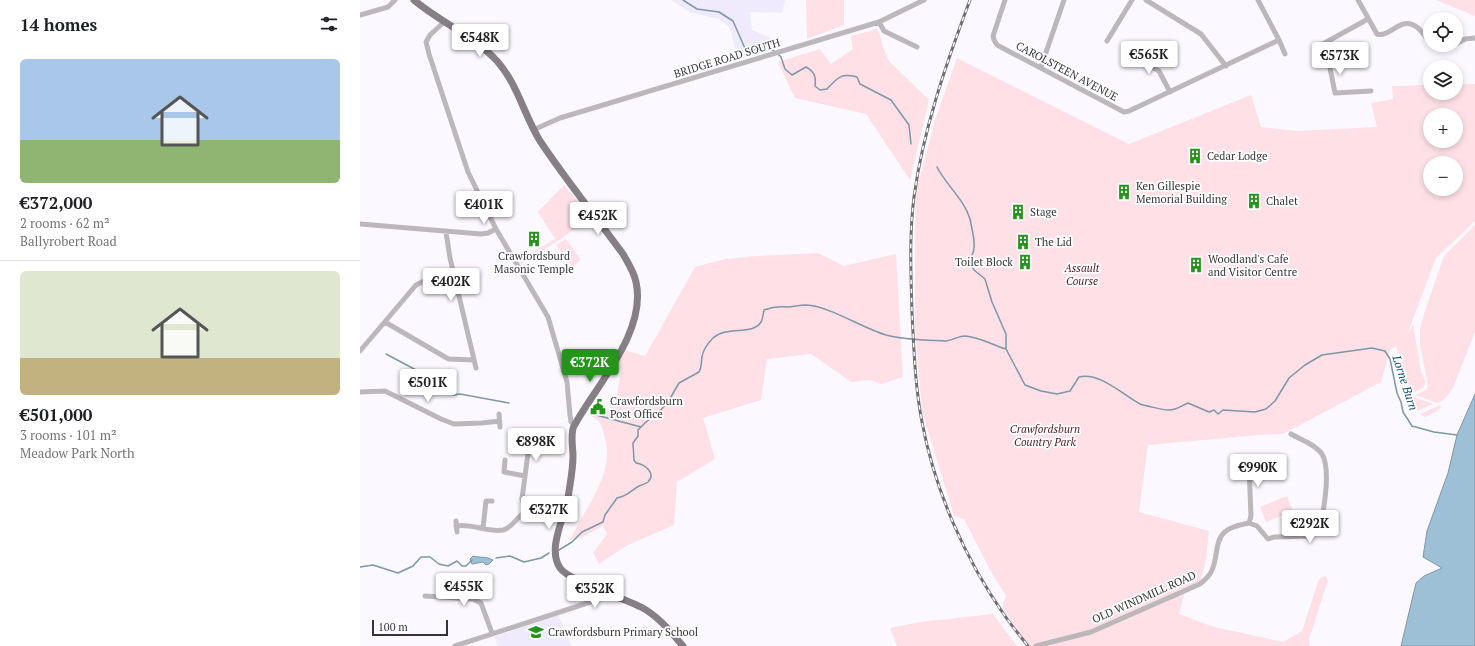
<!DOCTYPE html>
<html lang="en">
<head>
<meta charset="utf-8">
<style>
  :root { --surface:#fff; --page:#f2f2f2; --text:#202124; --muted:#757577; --line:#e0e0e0; --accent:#25931c }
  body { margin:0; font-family:"PT Serif",serif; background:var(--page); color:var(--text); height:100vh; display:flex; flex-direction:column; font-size:15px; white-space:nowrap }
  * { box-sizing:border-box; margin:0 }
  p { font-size:13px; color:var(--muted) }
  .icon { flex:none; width:22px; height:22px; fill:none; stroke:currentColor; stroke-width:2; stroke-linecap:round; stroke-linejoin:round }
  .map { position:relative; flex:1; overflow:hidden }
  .details { display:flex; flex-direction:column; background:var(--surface); width:360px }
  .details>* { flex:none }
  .buttons { position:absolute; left:1063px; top:12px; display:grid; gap:8px }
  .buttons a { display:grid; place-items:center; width:40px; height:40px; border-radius:50%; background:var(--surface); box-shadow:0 2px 6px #0003; font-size:20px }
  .scale { position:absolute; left:12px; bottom:10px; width:76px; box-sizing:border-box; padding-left:4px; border:2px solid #353337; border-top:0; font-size:11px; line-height:14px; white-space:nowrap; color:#353337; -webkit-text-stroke:3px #fff; paint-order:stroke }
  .price { position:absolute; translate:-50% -34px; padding:0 9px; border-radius:4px; background:#fff; color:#222; font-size:13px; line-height:26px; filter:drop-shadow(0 1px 2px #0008) }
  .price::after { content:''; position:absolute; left:50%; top:24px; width:12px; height:9px; margin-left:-6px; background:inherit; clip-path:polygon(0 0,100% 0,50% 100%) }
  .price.active { background:var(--accent); color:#fff }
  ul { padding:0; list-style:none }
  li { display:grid; align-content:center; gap:8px; height:212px; padding:0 20px }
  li+li { border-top:1px solid var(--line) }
  li span { display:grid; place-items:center; height:124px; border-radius:6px; color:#555 }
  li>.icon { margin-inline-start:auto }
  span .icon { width:72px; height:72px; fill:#fffc; stroke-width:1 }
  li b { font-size:17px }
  h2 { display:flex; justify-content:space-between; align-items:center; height:48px; padding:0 20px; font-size:17px }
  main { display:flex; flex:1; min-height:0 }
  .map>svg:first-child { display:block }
  .built { fill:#f0ebfc }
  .green { fill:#fee0e6; fill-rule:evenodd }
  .water { fill:#9ec0d6; stroke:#7e96a6 }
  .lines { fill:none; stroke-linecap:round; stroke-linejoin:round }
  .stream { stroke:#7e96a6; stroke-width:1.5 }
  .minor { stroke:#bbb7ba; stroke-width:5 }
  .major { stroke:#867f85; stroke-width:7 }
  .rail-casing { stroke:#6f6d72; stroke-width:3 }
  .rail { stroke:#fff; stroke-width:1.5; stroke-dasharray:4.5; stroke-linecap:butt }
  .labels { text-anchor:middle; stroke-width:3.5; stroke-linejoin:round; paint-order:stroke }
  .street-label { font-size:11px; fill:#353337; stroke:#fff }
  .poi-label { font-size:11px; fill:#353337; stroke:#fff; text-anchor:start }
  .park-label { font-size:11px; font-style:italic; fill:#4d1a29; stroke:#fff }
  .water-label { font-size:12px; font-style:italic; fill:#154f6e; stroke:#fff }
</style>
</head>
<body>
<main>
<section class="details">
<h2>14 homes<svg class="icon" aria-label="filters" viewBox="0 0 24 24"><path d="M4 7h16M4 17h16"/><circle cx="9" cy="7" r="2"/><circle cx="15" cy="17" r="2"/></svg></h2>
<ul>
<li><span style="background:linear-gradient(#a9c7e8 65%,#8fb573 0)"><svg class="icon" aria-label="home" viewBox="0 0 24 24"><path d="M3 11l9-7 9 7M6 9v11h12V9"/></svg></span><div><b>€372,000</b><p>2 rooms · 62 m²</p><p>Ballyrobert Road</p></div></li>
<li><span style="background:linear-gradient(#dfe7d0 70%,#c2b280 0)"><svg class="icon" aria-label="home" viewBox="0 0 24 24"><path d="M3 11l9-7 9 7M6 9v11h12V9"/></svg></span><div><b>€501,000</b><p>3 rooms · 101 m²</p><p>Meadow Park North</p></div></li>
</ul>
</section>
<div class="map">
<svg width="1115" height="646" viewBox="0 0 1115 646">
  <rect width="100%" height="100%" fill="#fbf9ff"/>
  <path class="built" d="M311,0h114l-3,13 -32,-1 2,18 29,12v5l-30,10 -14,1 -7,-30 -11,-9 -28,-6z
    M198,615l14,31h-74l-4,-9z"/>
  <path class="green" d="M446,0h38v25l-37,14z
    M1076,0h39v16z
    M517,29l2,3 5,18 5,11 40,39 -19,80 -44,-66 -71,-16 -17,-36 42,-13 11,15 22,-15 -2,-13z
    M597,58l172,86 122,-49 10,32 36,4 80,-4 -6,-24 22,-4 -1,-13 38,-1v8h26v-9h19v137l-39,37 -29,77 6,-11 8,48 5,10 -3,6 -11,5 -2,-3 -14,-44 -6,4 -9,32 -98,52 -24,1 -111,10 -9,67 70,19 -3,29 -5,20 -16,11 -6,23 35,13 69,15 19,-11 17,-52 6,-3 3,4 -19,59 1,7h-280l-9,-11 -19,-28 4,-11 -16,-26 -26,-51 -10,-3 -32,-105 -7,-82v-91l1,-47 20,-74zM1070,115h26v26h-26zM1070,163h26v26h-26z
    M204,185l27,31 -30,23 -40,25 -2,-1 -3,-7 3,-4 1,7 35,-20 -17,-27z
    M1115,225v107l-22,56 -9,12 -7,3 -21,-8 10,-5 2,-4 -8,-42v-16l6,-20 18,-52z
    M206,239l15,21 -9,7 -16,-22z
    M458,253l26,13 52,-12 7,123 -22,7 -11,-4 -19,2 -40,-28 -44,5 -6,41 -58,18 12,41 -38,23 -3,43 -48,21 -27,18 -6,-11 14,-19 -4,-8 -22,12 -11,2c15,-33 47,-68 34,-105 -1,-4 -2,-9 -4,-12 -3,-4 -8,-7 -12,-10l3,-2h11l2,-4 5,3 8,-16 4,-23 -6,-4 10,-17 20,6 50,-89 30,-8 32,-3z
    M1053,397l18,6 2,1 -16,7z
    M1080,405l1,2 -5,5 -11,5 -5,-3z
    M927,496l6,15 -27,11 -6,-15z
    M633,614l24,32h-120l-7,-18 30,-6z
    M286,626l3,8 -17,6 -3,-8z"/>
  <path class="water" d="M1115,394v252h-74l15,-63 8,-7 18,-8 -19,-11 4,-26 21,-58 9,-38z
    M113,556c7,2 13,0 20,4l-4,4 -3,1 -3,-3 -11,2 -2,-5z"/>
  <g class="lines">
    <path class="stream" d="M323,0l14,9 22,3 14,9 14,32 19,-8 9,7
      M418,54l3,3 4,12 7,6 14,-8c9,5 10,10 9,19l5,4 7,-1c11,-12 14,-16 30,-12l3,7 31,16 18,25 2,19
      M577,167c9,18 27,32 33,52 1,5 2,10 3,15 2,11 2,18 -4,27l5,9 11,9 7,23 14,32v15l19,36 16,6 16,3 13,-3 9,-14c21,-5 44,18 61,27 2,1 25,6 27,6 8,1 14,-4 21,-7l21,9 5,-2 4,4 5,-4 32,2 11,-3 9,-8 14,-23 16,-13 17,-10 50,-7 13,3 5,8 7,34 4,9 2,10 9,14 22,6 23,3
      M26,354l32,17 30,22 6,2 6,-1 49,9
      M236,415l45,12
      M199,550l13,-8 10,-10 21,-10 2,-7 12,-17c11,-2 13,-7 22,-12 3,-1 6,-2 9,-4 9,-9 -4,-18 -12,-19l-2,-3 -1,-17 5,-7v-6l8,-8 13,-10 9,-10 11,-19 20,-11c3,-5 2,-10 3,-15 1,-7 6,-14 11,-19 15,-13 39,-2 48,-16 2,-3 2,-8 3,-12 8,-3 14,-4 23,-3 6,0 12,-2 19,-2 23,1 56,23 80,30 19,5 40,5 60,6 7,-1 13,-5 19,-5 15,1 27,9 41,13
      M136,558l14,-2 14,6 17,-4 8,-5
      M0,567l13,-2 25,8 15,-7 8,-9h9l9,7 9,2 9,-5 5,5h4l6,-6"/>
    <path class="minor" d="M645,0l-12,36 1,4 3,5 127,67 5,-1 150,-71
      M786,0l55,34 25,32
      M898,0l21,40 6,14
      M998,0l19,34c14,4 24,-20 41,-6 5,4 8,10 12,15
      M0,15l28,-8 7,-7
      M1008,19l-47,26 7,13 7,35 36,-2
      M84,22l-14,13 -4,7 3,12 39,118 28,57 52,88 19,65 3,33 1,7 4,3
      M519,22l5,9 33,16
      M747,41l25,-41
      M1096,44l9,-5 10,-1
      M1072,45l11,3 11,-3
      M771,55l28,16 11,21
      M681,67l23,-67
      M173,130l27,-12 319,-96 45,-22
      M0,224l121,10 7,-1 8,-4
      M86,232l4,26 26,110
      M25,322l60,35 4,2 25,1
      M0,351l56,-66 10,-5 29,-2
      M0,392l25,-1 56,28 13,5 28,-1 18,-2
      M139,414l1,13
      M145,460l-1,12 21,4 -3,23 4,13
      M165,476l4,-30
      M96,521l1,11
      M889,523l2,-7 -2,-49h34
      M96,526c16,-3 32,7 47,4 13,-3 16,-22 33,-20 9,1 17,7 26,9
      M123,528l3,-27h6
      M65,596l48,3 8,4 11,30
      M95,646l157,-51
      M676,646l55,-14 109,-48c5,-4 10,-8 12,-14 7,-15 1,-34 19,-42 5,-2 12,-4 18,-5l8,3 11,13 6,-2 36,-1 1,-6 10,-6c3,-17 10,-55 1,-70 -7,-10 -21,-14 -31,-20"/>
    <path class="major" d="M54,0c26,22 60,36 83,61 21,24 27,54 43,80 26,39 56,76 83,113 5,9 11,18 13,28 11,50 -39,102 -62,144 -4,8 -1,21 -1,30 0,14 -3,28 -5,42 -4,21 -21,51 -8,70 9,13 64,30 81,39 17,9 30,25 42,39"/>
    <defs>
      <path id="rail" d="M610,0c-24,64 -47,130 -56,197 -5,39 -3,78 -2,116 2,37 3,73 10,109 13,69 43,137 83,194 7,10 15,20 23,30"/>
    </defs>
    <use href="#rail" class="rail-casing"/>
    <use href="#rail" class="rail"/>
  </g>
  <defs>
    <symbol id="building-bare" viewBox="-9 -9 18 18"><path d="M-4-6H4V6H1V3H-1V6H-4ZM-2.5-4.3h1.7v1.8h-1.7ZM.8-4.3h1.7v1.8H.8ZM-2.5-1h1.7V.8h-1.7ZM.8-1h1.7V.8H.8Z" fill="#25931c" stroke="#fff" stroke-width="2.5" paint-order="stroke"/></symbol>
    <symbol id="civic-bare" viewBox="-9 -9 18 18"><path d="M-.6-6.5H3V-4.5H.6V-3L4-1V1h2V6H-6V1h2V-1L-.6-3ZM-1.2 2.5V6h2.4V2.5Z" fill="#25931c" stroke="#fff" stroke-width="2.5" paint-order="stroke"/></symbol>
    <symbol id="school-bare" viewBox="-9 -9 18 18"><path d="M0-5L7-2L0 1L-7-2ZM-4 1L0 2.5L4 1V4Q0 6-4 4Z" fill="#25931c" stroke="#fff" stroke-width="2.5" paint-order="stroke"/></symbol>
  </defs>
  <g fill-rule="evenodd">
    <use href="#building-bare" x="824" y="145" width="22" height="22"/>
    <use href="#building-bare" x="753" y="181" width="22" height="22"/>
    <use href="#building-bare" x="883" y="190" width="22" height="22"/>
    <use href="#building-bare" x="647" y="201" width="22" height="22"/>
    <use href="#building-bare" x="163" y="228" width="22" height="22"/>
    <use href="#building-bare" x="652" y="231" width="22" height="22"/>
    <use href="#building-bare" x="654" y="251" width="22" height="22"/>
    <use href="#building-bare" x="825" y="254" width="22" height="22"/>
    <use href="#civic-bare" x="227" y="396" width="22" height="22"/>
    <use href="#school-bare" x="165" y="621" width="22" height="22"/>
  </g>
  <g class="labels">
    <g class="street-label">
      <text transform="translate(367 58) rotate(-17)" y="4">BRIDGE ROAD SOUTH</text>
      <text transform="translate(707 71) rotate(28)" y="4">CAROLSTEEN AVENUE</text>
      <text transform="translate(784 597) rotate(-24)" y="4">OLD WINDMILL ROAD</text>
    </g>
    <g class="poi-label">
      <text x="847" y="160">Cedar Lodge</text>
      <text x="776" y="190">Ken Gillespie<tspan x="776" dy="13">Memorial Building</tspan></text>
      <text x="906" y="205">Chalet</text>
      <text x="670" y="216">Stage</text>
      <text x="675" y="246">The Lid</text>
      <text x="174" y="260" text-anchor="middle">Crawfordsburd<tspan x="174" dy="13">Masonic Temple</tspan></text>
      <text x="848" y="263">Woodland's Cafe<tspan x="848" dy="13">and Visitor Centre</tspan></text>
      <text x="653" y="266" text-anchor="end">Toilet Block</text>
      <text x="250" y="405">Crawfordsburn<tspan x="250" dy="13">Post Office</tspan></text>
      <text x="188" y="636">Crawfordsburn Primary School</text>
    </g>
    <g class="park-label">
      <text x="722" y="272">Assault<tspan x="722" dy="13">Course</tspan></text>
      <text x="685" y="433">Crawfordsburn<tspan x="685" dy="13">Country Park</tspan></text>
    </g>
    <g class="water-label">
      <text transform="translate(1045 383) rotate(72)" y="4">Lorne Burn</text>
    </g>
  </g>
</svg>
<div class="buttons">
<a><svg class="icon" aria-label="locate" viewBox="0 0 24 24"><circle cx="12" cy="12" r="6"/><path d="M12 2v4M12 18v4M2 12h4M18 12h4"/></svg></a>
<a><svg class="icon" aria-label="layers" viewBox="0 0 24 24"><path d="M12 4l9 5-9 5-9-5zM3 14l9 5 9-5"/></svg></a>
<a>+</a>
<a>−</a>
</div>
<div class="scale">100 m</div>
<b class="price" style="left:120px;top:58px">€548K</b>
<b class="price" style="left:789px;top:75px">€565K</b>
<b class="price" style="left:980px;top:76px">€573K</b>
<b class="price" style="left:124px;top:225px">€401K</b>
<b class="price" style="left:238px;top:236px">€452K</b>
<b class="price" style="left:91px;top:302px">€402K</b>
<b class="price active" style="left:230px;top:383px">€372K</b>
<b class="price" style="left:68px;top:403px">€501K</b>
<b class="price" style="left:176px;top:462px">€898K</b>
<b class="price" style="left:898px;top:488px">€990K</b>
<b class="price" style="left:189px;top:530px">€327K</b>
<b class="price" style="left:950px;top:544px">€292K</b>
<b class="price" style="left:104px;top:607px">€455K</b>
<b class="price" style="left:235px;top:609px">€352K</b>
</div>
</main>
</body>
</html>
